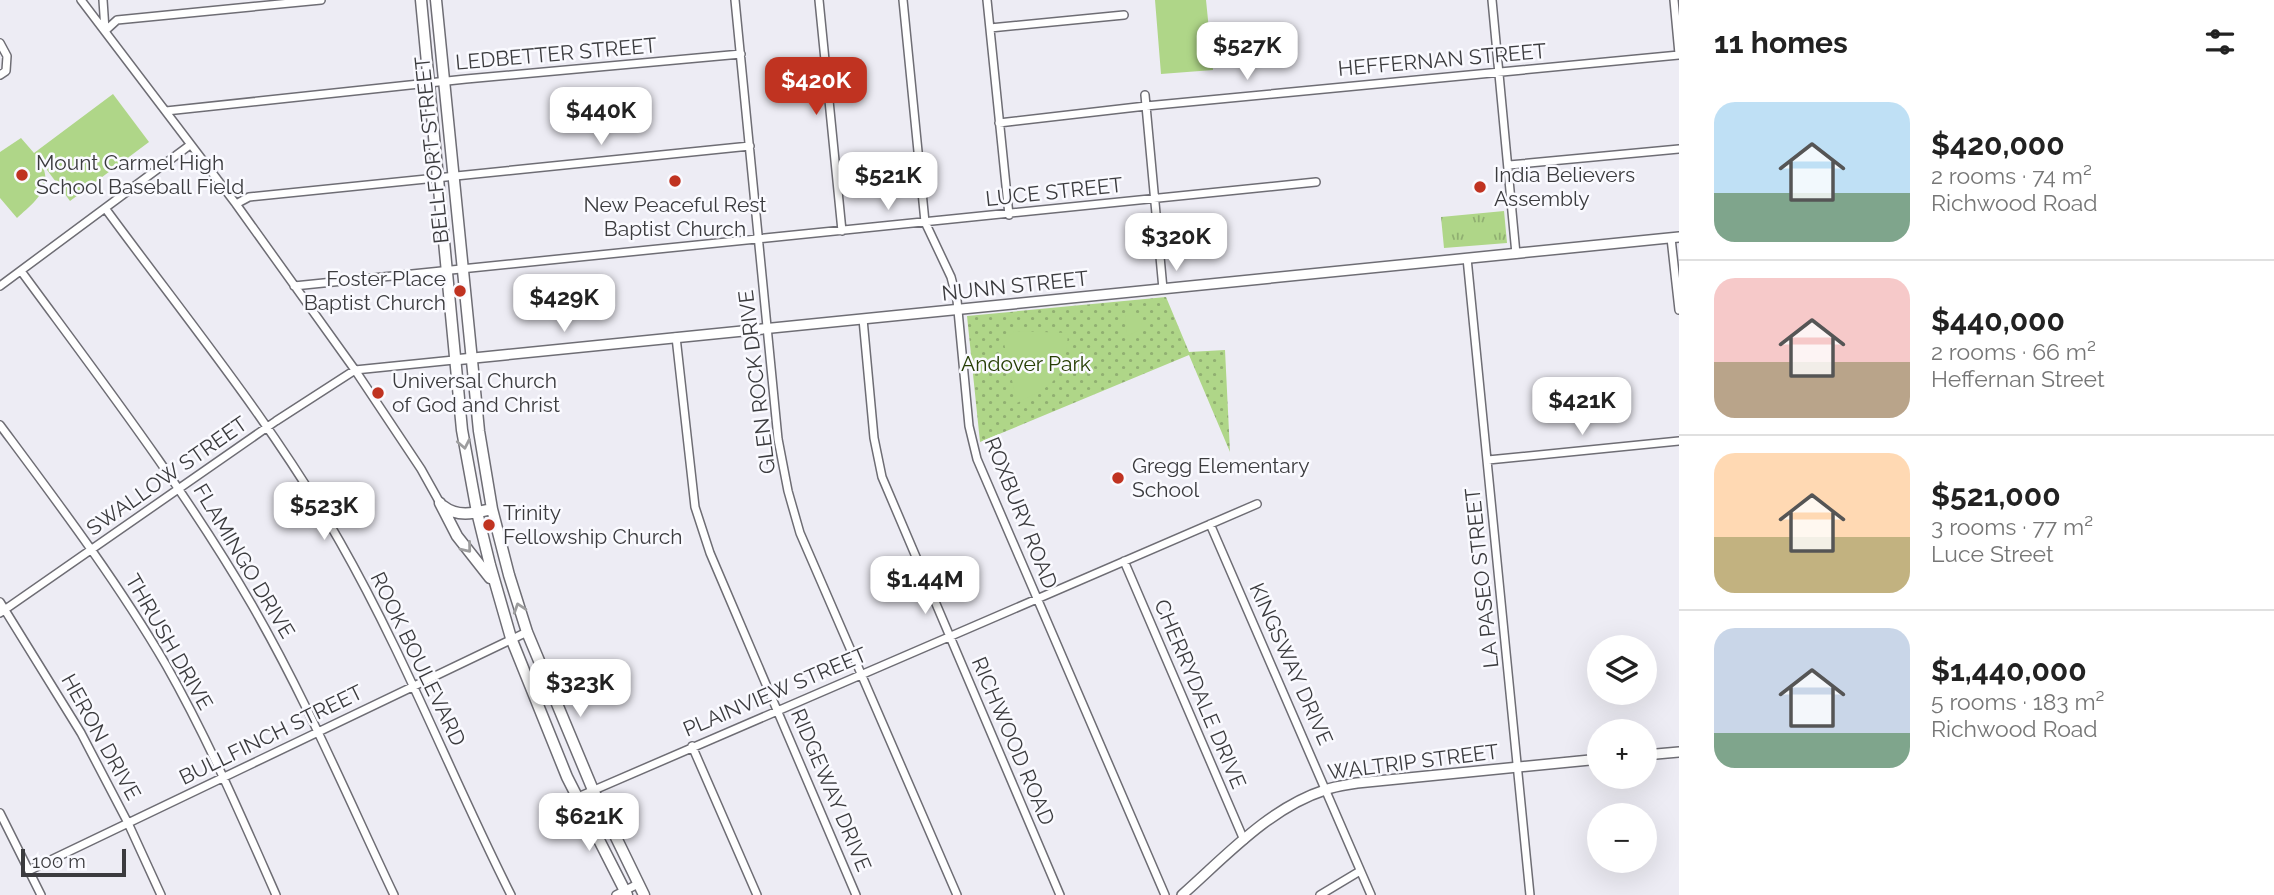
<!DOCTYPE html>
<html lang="en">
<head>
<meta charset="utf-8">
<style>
  :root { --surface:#fff; --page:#f2f2f2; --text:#222; --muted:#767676; --line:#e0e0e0; --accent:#c03321 }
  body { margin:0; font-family:Raleway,sans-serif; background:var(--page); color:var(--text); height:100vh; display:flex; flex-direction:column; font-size:26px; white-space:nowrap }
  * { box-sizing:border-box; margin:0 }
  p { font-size:23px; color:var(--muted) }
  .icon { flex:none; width:38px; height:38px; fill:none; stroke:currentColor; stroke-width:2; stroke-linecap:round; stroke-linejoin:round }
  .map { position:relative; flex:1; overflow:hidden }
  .sheet { display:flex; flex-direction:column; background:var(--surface); width:595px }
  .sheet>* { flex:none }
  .fabs { position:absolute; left:1587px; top:635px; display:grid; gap:14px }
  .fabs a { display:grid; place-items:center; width:70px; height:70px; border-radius:50%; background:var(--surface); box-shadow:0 7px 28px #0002; font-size:35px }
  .scale { position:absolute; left:21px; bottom:18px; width:105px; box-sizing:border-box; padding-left:7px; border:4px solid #3b3b3e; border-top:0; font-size:19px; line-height:24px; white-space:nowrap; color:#3b3b3e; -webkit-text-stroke:5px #fafaff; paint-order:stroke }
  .price { position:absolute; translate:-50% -60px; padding:0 16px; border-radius:14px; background:#fff; color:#222; font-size:23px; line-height:46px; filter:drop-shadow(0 2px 4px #0008) }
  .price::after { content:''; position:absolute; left:50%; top:42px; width:21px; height:16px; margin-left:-10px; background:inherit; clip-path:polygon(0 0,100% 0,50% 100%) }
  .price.on { background:var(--accent); color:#fff }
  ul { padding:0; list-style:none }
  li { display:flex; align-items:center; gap:21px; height:175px; padding:0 35px }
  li+li { border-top:2px solid var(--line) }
  li span { display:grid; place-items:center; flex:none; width:196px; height:140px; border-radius:21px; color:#555 }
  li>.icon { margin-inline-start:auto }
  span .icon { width:84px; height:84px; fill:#fffc; stroke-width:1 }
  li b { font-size:30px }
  h2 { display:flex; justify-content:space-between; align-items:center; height:84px; padding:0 35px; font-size:30px }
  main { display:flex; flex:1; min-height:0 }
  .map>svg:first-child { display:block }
  .grass { fill:url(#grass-tufts) }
  .park { fill:url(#park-dots) }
  .pitch { fill:#afd688 }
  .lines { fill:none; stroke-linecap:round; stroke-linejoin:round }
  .minor-casing { stroke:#6e6d74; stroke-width:10 }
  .tertiary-casing { stroke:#6e6d74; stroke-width:12 }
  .secondary-casing { stroke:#6e6d74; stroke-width:13 }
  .minor { stroke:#fff; stroke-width:7 }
  .tertiary { stroke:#fff; stroke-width:9 }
  .secondary { stroke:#fff; stroke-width:10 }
  .oneway { stroke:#9d9d9e }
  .poi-dot { fill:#c03321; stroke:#fafaff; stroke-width:2.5 }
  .labels { text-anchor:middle; stroke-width:5; stroke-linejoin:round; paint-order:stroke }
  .street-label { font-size:21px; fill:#3b3b3e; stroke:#fafaff }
  .poi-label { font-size:21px; fill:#3b3b3e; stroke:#fafaff; text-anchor:start }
  .park-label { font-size:21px; fill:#263e04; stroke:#fafaff }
</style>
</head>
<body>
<main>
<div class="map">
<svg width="1679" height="895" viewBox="0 0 1679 895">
  <defs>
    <pattern id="grass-tufts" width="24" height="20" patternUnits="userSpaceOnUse" patternTransform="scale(1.75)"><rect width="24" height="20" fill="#afd688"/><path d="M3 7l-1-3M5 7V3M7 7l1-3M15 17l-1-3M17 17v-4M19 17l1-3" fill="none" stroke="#90af71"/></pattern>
    <pattern id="park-dots" width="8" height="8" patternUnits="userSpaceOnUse" patternTransform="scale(1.75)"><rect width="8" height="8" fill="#afd688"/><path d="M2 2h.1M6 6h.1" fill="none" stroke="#90af71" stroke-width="1.8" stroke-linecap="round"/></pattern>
  </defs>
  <rect width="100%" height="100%" fill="#edecf4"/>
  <path class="grass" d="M1504,211l3,32 -63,5 -3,-31z"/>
  <path class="park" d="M1166,297l23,55 36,-2 5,102 -41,-97 -209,87 -13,-126z"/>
  <path class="pitch" d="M1155,0h51l7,70 -52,4z
    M113,94l36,48 -79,59 -34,-46c2,4 7,10 8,15 7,21 -14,36 -27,48l-17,-20v-46l21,-14 13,15z
    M1143,315c-1,13 -5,17 -16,21l-2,-20z
    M1014,331l54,2c-3,45 -12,51 -51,70l-13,-60z"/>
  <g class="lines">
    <defs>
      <path id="minor" d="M81,0l155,204 119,166 66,99 19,34
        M103,0l2,30
        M735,0l43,439 10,52 12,42 157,362
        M819,0l23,231
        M903,0l22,222 26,55 6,23 12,126 8,33 188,436
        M987,0l22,215
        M1492,0l24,254
        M1674,0l5,54
        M990,28l134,-13
        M105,31l12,-11 204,-20
        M0,43l7,13 -1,15 -6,4
        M1145,95l18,194
        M166,111l300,-32 275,-25
        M999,123l147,-17 533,-51
        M1509,165l170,-16
        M236,204l13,-7 501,-51
        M105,208c80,109 168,216 235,334 65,114 112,236 171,353
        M1671,238l8,72
        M1467,258l63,637
        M21,271c80,109 163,217 231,334 54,94 96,193 142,290
        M0,286l190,-141
        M294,286l1022,-104
        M863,319l11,119 8,39 178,418
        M676,337l19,170 15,46 146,342
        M0,425c58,78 117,156 166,240 42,74 76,153 110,230
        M1488,460l191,-19
        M1210,524l161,371
        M1124,561l120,279
        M0,602l81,131 47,90 33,72
        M0,613l276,-192 79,-51 99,-10
        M692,746l65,149
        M578,797l679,-293
        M0,813l41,82
        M30,870l497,-238
        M616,895l22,-11
        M1320,895l40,-24"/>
      <path id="tertiary" d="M454,360l1225,-123
        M1645,755l34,-3
        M1182,895c43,-38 87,-87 143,-105 10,-4 21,-5 32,-7l243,-24"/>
      <path id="secondary" d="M421,0l41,430 15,82 13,53 21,73 56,139 60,118
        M436,0l43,431 13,78 17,66 18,57 66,158 51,105
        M440,503l17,33 33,42
        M443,506c15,12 32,7 49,3"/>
    </defs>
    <use href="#minor" class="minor-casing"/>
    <use href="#tertiary" class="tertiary-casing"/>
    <use href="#secondary" class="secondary-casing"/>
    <use href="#minor" class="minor"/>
    <use href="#tertiary" class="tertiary"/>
    <use href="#secondary" class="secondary"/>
  </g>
  <defs><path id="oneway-chevron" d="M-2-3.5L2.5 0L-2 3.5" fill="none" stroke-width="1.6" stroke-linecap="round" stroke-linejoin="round" transform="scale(1.75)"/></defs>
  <g class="oneway">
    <use href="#oneway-chevron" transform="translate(464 444) rotate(79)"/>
    <use href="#oneway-chevron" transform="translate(467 548) rotate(51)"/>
    <use href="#oneway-chevron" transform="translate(519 608) rotate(-108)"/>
  </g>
  <g class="poi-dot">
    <circle cx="22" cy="175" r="7"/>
    <circle cx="675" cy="181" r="7"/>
    <circle cx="1480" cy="187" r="7"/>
    <circle cx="460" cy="291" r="7"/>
    <circle cx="378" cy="393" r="7"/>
    <circle cx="1118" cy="478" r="7"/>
    <circle cx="489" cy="525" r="7"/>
  </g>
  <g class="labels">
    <g class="street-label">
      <text transform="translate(556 54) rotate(-5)" y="7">LEDBETTER STREET</text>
      <text transform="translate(1442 60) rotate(-5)" y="7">HEFFERNAN STREET</text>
      <text transform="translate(432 150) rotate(-96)" y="7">BELLFORT STREET</text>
      <text transform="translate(1054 192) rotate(-6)" y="7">LUCE STREET</text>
      <text transform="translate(1015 286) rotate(-6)" y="7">NUNN STREET</text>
      <text transform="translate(757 382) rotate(-97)" y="7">GLEN ROCK DRIVE</text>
      <text transform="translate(167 476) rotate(-35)" y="7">SWALLOW STREET</text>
      <text transform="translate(1021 513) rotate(68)" y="7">ROXBURY ROAD</text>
      <text transform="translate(244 561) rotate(59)" y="7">FLAMINGO DRIVE</text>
      <text transform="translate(1482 578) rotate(-96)" y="7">LA PASEO STREET</text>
      <text transform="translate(169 642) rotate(60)" y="7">THRUSH DRIVE</text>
      <text transform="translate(418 659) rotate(64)" y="7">ROOK BOULEVARD</text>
      <text transform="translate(1291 664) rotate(66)" y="7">KINGSWAY DRIVE</text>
      <text transform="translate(775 692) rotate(-23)" y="7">PLAINVIEW STREET</text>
      <text transform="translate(1200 694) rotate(67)" y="7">CHERRYDALE DRIVE</text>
      <text transform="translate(271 735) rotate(-26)" y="7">BULLFINCH STREET</text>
      <text transform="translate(101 737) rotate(61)" y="7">HERON DRIVE</text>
      <text transform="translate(1013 741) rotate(67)" y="7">RICHWOOD ROAD</text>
      <text transform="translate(1413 762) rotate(-7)" y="7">WALTRIP STREET</text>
      <text transform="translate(831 790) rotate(67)" y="7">RIDGEWAY DRIVE</text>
    </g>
    <g class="poi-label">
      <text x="36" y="170">Mount Carmel High<tspan x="36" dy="24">School Baseball Field</tspan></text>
      <text x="1494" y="182">India Believers<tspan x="1494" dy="24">Assembly</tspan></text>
      <text x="675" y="212" text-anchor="middle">New Peaceful Rest<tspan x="675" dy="24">Baptist Church</tspan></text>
      <text x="446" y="286" text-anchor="end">Foster Place<tspan x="446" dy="24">Baptist Church</tspan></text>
      <text x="392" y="388">Universal Church<tspan x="392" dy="24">of God and Christ</tspan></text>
      <text x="1132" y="473">Gregg Elementary<tspan x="1132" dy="24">School</tspan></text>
      <text x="503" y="520">Trinity<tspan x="503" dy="24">Fellowship Church</tspan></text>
    </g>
    <g class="park-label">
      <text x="1026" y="371">Andover Park</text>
    </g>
  </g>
</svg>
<div class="fabs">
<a><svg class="icon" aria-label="layers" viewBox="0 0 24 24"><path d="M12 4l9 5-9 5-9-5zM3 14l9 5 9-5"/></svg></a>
<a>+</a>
<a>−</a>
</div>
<div class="scale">100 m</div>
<b class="price" style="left:1247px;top:82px">$527K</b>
<b class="price on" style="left:816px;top:117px">$420K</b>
<b class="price" style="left:601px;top:147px">$440K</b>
<b class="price" style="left:888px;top:212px">$521K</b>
<b class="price" style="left:1176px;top:273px">$320K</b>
<b class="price" style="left:564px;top:334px">$429K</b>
<b class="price" style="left:1582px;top:437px">$421K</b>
<b class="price" style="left:324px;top:542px">$523K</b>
<b class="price" style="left:925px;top:616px">$1.44M</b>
<b class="price" style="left:580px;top:719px">$323K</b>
<b class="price" style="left:589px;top:853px">$621K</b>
</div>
<section class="sheet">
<h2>11 homes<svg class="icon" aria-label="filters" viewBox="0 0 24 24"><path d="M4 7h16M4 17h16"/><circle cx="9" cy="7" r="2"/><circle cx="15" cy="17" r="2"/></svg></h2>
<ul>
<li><span style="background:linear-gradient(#bfe0f5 65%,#7fa58c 0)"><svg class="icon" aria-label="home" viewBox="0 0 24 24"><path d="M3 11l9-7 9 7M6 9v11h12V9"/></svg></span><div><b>$420,000</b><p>2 rooms · 74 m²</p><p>Richwood Road</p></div></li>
<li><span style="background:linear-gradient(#f6c9c9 60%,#b9a48a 0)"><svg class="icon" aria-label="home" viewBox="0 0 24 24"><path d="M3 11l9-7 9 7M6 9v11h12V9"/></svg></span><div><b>$440,000</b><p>2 rooms · 66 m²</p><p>Heffernan Street</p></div></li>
<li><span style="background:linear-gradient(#ffd9b3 60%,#c2b280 0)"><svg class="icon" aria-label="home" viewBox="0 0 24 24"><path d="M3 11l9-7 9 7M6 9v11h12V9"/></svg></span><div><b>$521,000</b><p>3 rooms · 77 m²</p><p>Luce Street</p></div></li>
<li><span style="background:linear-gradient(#c9d6e8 75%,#7fa58c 0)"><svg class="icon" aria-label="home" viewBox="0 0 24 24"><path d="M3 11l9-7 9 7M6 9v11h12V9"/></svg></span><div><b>$1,440,000</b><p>5 rooms · 183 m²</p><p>Richwood Road</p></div></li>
</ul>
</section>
</main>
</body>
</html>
